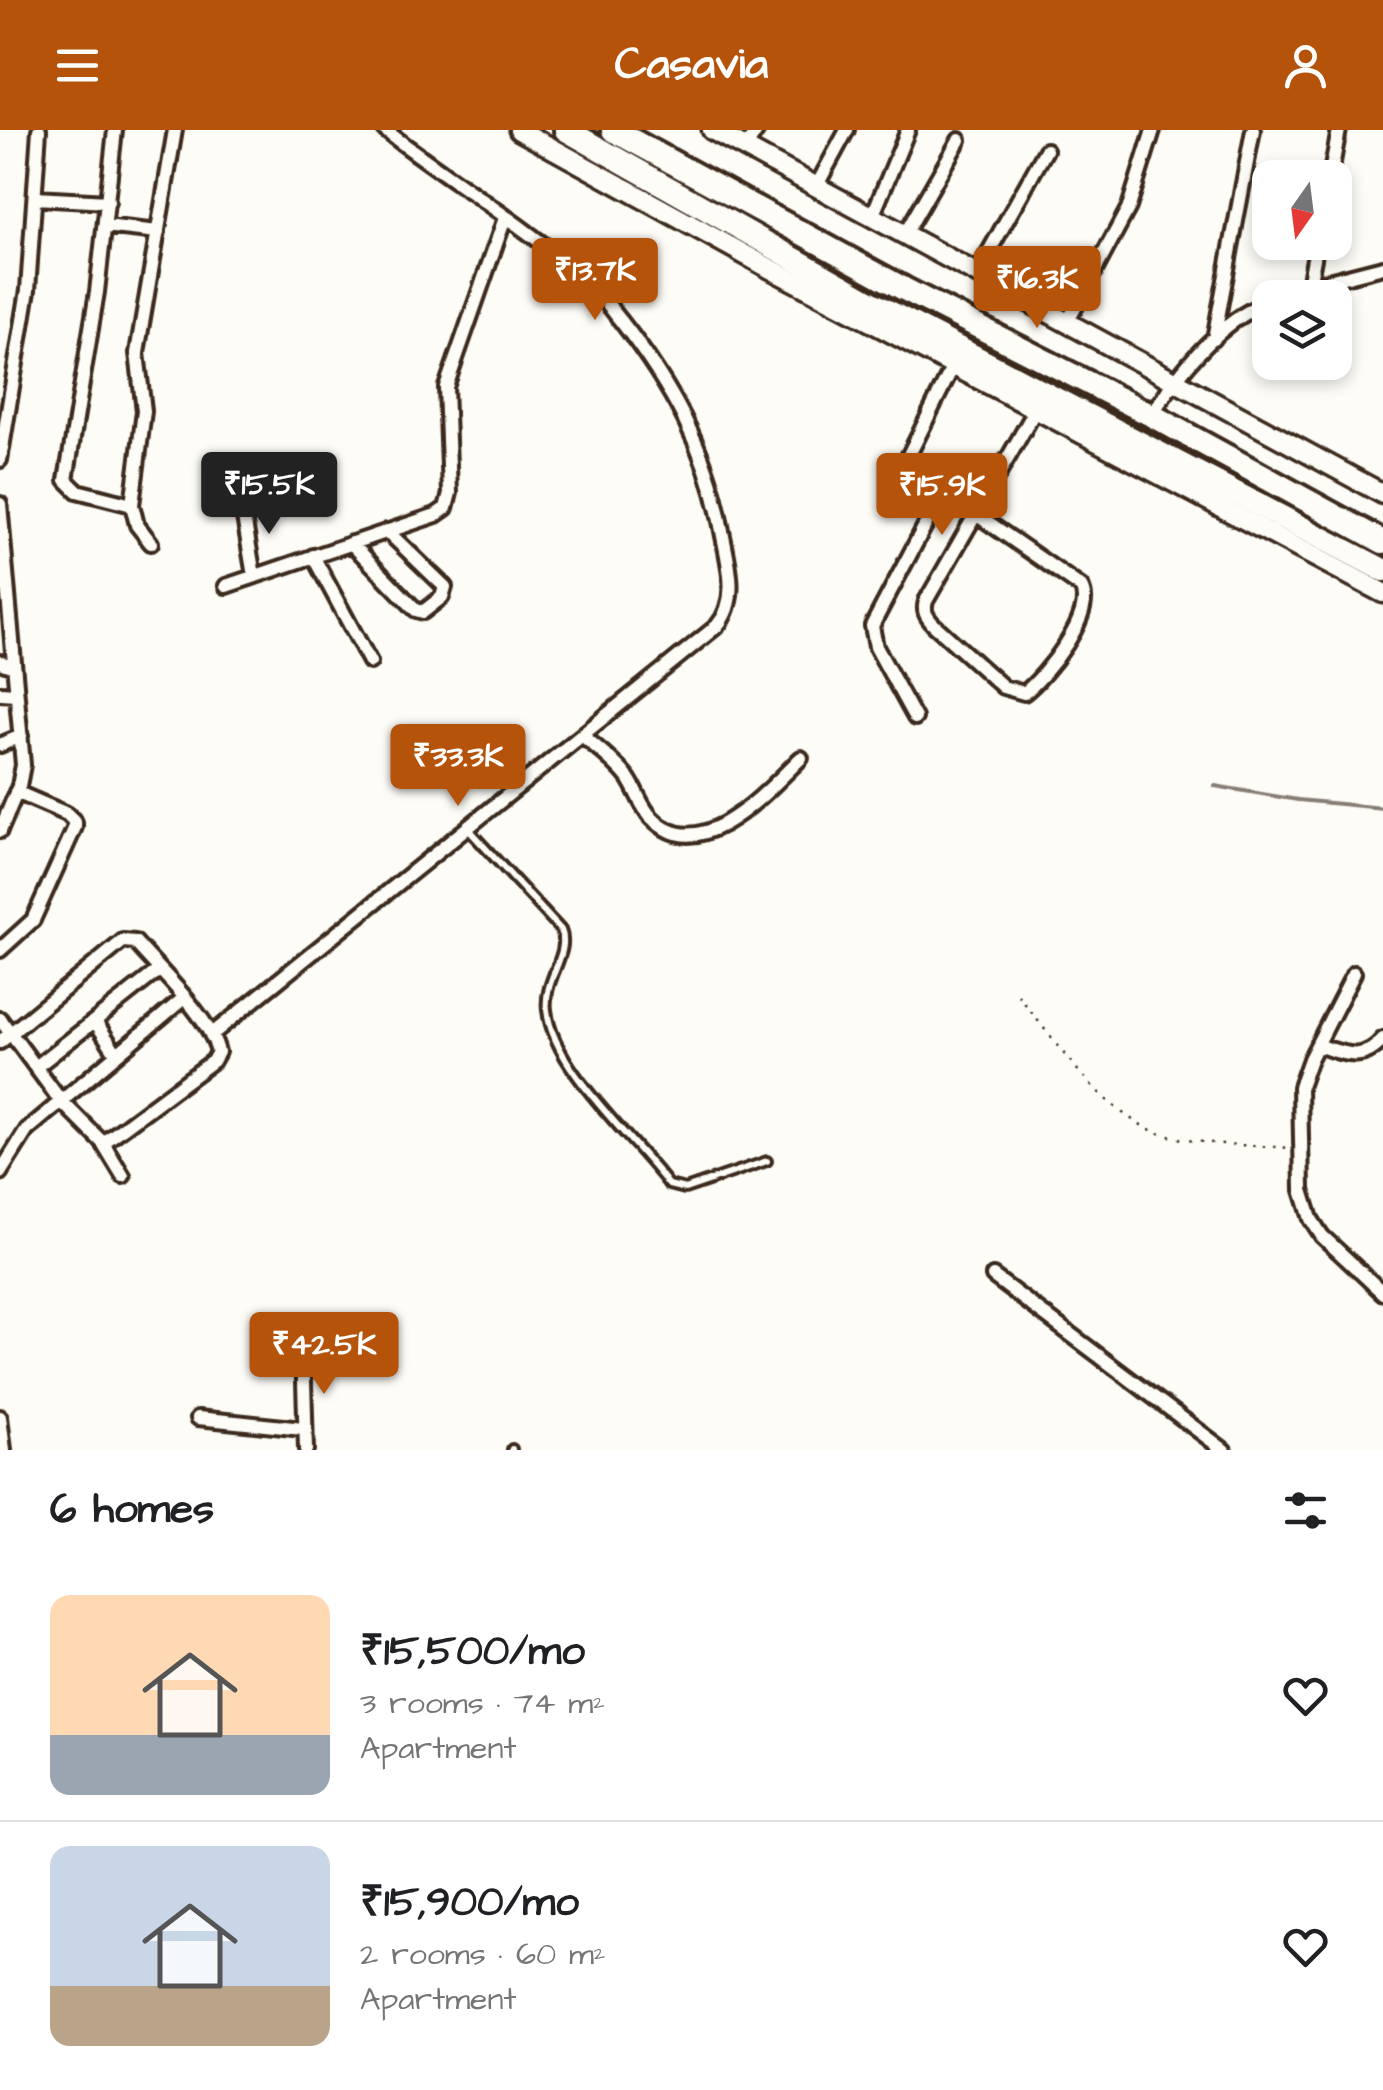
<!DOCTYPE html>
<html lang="en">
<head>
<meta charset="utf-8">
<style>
  :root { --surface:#fff; --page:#f6f6f6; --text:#202124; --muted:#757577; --line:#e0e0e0; --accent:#b45309 }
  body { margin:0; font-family:"Architects Daughter",sans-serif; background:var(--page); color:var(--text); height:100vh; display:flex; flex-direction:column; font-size:38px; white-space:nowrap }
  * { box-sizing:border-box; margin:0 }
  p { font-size:32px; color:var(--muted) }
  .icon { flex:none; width:55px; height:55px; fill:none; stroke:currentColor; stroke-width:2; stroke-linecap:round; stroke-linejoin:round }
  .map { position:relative; height:1320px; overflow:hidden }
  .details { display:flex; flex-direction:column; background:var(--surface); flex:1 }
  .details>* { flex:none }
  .needle { width:65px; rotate:194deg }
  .tools { position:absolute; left:1252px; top:30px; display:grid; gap:20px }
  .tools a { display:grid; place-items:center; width:100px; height:100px; border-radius:20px; background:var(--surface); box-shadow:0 5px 15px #0003; font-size:50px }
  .price { position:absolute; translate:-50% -85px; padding:0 22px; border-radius:10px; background:var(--accent); color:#fff; font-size:32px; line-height:65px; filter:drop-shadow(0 2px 5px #0008) }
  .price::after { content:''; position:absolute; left:50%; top:60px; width:30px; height:22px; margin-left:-15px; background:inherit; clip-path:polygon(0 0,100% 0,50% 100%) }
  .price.current { background:#222; color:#fff }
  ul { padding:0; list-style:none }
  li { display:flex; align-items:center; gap:30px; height:250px; padding:0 50px }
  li+li { border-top:2px solid var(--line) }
  li span { display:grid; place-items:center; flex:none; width:280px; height:200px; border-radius:20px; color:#555 }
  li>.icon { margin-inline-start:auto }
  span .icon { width:120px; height:120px; fill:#fffc; stroke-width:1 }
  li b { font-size:42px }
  h2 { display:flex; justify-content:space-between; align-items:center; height:120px; padding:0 50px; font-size:42px }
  header { display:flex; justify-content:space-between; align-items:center; height:130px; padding:0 50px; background:var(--accent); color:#fff; font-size:45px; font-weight:700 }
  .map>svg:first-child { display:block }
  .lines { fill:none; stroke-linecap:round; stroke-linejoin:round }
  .stream { stroke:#887d74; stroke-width:4 }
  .service-casing { stroke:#3b2a1e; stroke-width:14 }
  .minor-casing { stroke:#3b2a1e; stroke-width:20 }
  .tertiary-casing { stroke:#3b2a1e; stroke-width:25 }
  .trunk-casing { stroke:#3b2a1e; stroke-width:30 }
  .path { stroke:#3b2a1e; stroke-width:2.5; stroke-dasharray:2.5 8; stroke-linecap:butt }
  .service { stroke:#fdfcf7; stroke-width:6 }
  .minor { stroke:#fdfcf7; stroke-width:12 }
  .tertiary { stroke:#fdfcf7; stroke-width:18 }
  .trunk { stroke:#fdfcf7; stroke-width:22 }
</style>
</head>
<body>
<header><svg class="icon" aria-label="menu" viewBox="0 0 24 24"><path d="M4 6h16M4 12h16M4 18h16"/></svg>Casavia<svg class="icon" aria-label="person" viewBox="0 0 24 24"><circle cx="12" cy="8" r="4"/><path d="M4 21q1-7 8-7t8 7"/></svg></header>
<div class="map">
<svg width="1383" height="1320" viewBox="0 0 1383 1320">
  <rect width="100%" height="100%" fill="#fdfcf7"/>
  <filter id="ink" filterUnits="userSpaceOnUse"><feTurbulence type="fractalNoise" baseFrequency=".01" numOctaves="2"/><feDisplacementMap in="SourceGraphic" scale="20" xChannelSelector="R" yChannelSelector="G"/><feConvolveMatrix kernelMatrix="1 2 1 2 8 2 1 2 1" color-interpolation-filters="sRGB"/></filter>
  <g filter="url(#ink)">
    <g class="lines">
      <path class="stream" d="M1215,656l83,14 85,8"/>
      <defs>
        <path id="service" d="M467,698l94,102c10,24 -18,49 -14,80 6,59 86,127 122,175l16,4 82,-28
          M512,1319v1"/>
        <path id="minor" d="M115,0l-18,162 -31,188 11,11 55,14
          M745,18l12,-18
          M1330,48l9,-48
          M816,57l31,-57
          M35,68l73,4
          M872,87l36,-87
          M105,96l53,6
          M905,104l54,-94
          M977,143l69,-123
          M1309,156l8,-44
          M1280,168l29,-12 74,-19
          M1068,191l61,-114 24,-77
          M1214,209l39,-209
          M1151,285c30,-45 68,-94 119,-114
          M0,330l28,-170 11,-160
          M0,374l23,261 -4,21 -19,45
          M242,375l12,71
          M976,384l105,73c16,26 -36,90 -57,106l-21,-6 -70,-63c-7,-8 -10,-13 -7,-23l110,-192
          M151,413l-14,-18 -5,-20 12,-94 -7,-58 38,-223
          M351,413l65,67 7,2 19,-15 3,-10 -58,-56
          M313,426l57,106
          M226,456l210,-71 10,-7 4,-15 -4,-106 59,-169
          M0,532l14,5
          M0,563l16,1
          M915,588l-39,-71 -4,-21 57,-108 -1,-11 -22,-17 -8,-13 56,-113
          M582,605c16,14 34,27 46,43 9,13 13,29 24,40 48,51 116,-28 149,-60
          M0,615l21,-9
          M0,820l33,-30 42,-93v-5l-8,-8 -51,-22
          M1354,843l-44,86 -10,28 2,103 9,29 11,17 61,57
          M0,889l60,81 43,43 20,33
          M95,891l21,32
          M211,905l506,-409c23,-27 11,-63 5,-95 -14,-80 -51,-146 -101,-210 -13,-16 -24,-34 -40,-46 -61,-53 -132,-95 -196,-145
          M0,912l123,-101 12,1c24,28 75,75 83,110l-5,9 -110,82
          M1317,915c26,8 46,19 66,-6
          M36,937l123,-97
          M0,1043l27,-43 157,-132
          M993,1146l231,174
          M303,1217l3,103
          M0,1287l4,33
          M198,1288l105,11"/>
        <path id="tertiary" d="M519,0l252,139 612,324
          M712,0l671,364"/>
        <path id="trunk" d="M566,0l310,175 507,265
          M613,0l291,159 247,126 232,127"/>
      </defs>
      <use href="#service" class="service-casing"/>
      <use href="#minor" class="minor-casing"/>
      <use href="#tertiary" class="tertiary-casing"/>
      <use href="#trunk" class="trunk-casing"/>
      <path class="path" d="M1018,865c37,46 82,115 138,137 33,13 96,13 133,16"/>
      <use href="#service" class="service"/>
      <use href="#minor" class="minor"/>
      <use href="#tertiary" class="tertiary"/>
      <use href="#trunk" class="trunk"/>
    </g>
  </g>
</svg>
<div class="tools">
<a><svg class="needle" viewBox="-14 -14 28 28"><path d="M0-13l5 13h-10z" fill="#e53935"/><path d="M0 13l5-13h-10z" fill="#757577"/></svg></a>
<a><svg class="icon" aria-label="layers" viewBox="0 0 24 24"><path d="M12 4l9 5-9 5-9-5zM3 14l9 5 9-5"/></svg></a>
</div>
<b class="price" style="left:595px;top:193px">₹13.7K</b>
<b class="price" style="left:1037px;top:201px">₹16.3K</b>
<b class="price current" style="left:269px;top:407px">₹15.5K</b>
<b class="price" style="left:942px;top:408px">₹15.9K</b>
<b class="price" style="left:458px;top:679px">₹33.3K</b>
<b class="price" style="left:324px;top:1267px">₹42.5K</b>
</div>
<section class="details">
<h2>6 homes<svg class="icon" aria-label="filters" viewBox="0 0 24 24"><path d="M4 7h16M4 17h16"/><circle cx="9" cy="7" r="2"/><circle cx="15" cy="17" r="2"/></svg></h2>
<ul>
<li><span style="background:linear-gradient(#ffd9b3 70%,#9aa5b1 0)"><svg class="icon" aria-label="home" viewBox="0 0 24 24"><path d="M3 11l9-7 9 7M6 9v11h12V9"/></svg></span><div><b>₹15,500/mo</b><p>3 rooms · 74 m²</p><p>Apartment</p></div><svg class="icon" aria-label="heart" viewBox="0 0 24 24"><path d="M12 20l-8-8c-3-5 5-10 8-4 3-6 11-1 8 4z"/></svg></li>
<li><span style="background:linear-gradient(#c9d6e8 70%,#b9a48a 0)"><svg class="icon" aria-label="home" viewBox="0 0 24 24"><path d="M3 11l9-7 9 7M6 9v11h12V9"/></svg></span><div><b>₹15,900/mo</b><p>2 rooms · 60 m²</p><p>Apartment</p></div><svg class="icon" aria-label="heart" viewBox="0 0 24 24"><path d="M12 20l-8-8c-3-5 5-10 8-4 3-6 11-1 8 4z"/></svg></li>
</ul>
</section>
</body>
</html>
